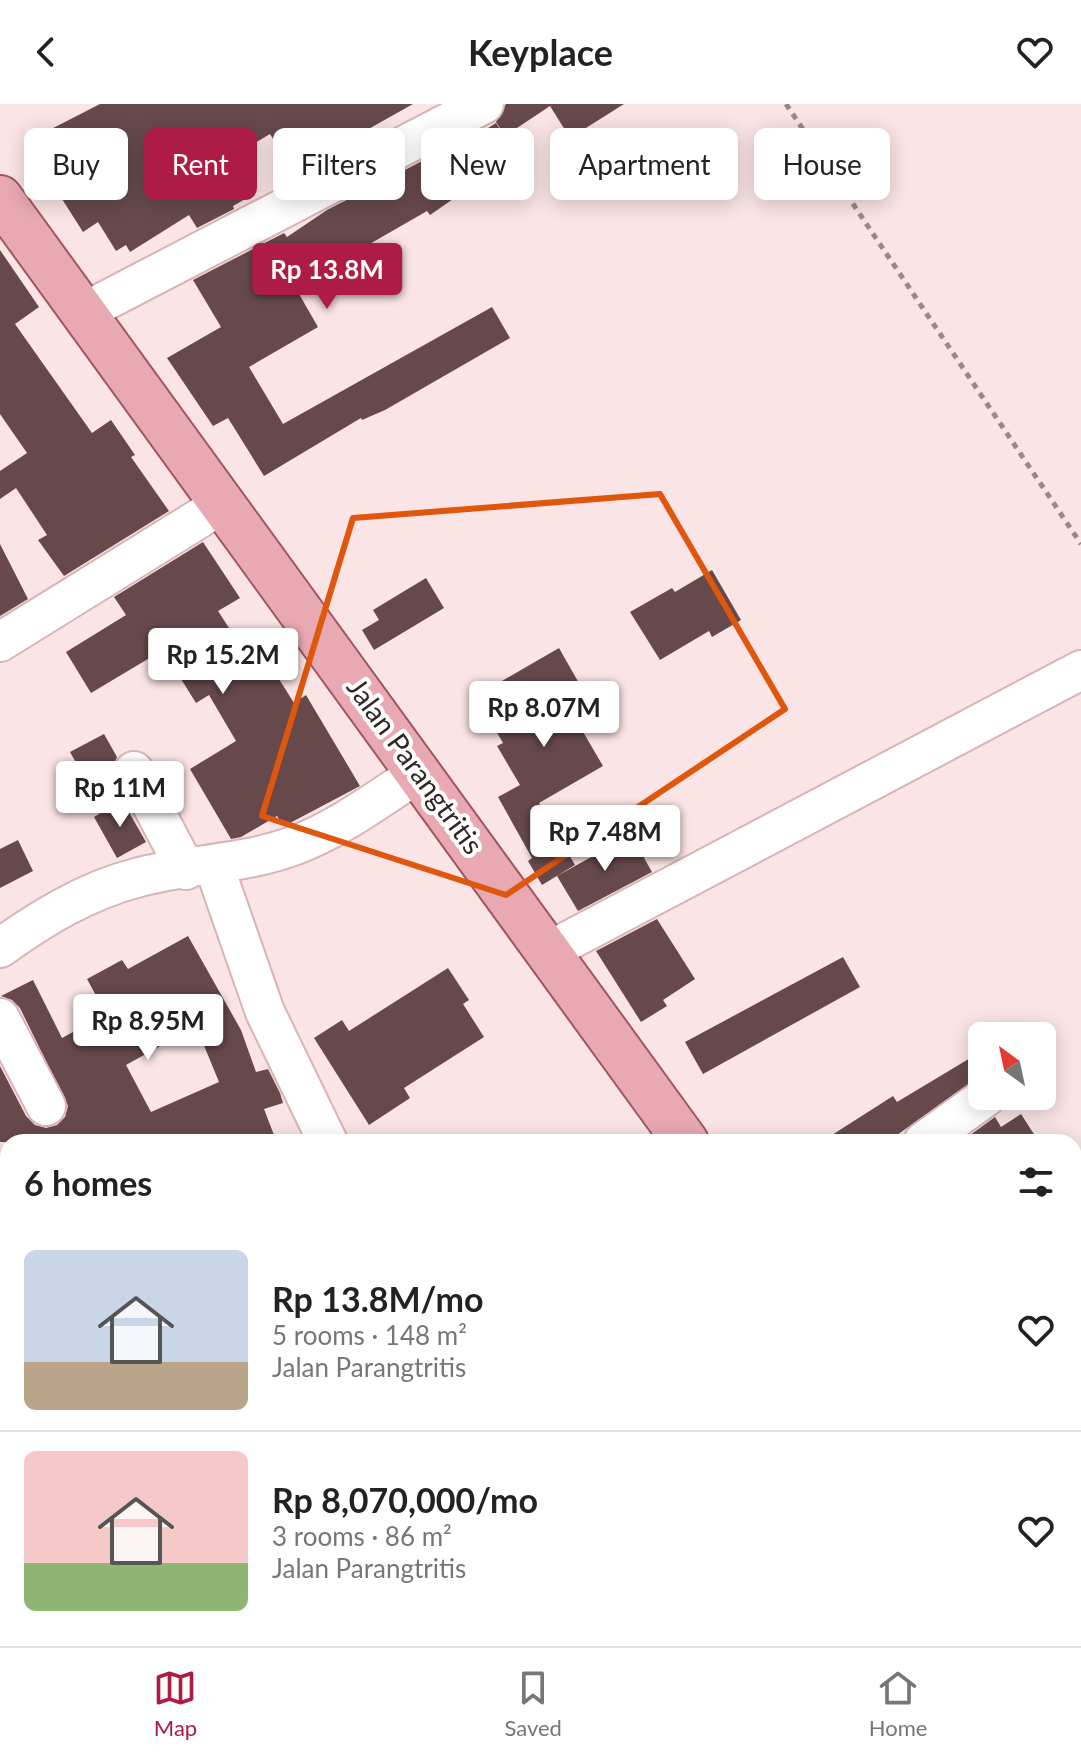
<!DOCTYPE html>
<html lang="en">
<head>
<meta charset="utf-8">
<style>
  :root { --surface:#fff; --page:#f6f6f6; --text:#222; --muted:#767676; --line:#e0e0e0; --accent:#ae1b45 }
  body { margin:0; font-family:Lato,sans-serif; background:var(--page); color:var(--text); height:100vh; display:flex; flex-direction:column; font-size:30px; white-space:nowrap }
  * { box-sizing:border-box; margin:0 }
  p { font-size:26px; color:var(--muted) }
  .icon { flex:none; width:44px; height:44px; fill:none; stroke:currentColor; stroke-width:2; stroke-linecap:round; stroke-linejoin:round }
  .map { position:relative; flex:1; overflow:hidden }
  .sheet { position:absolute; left:0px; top:1030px; width:1082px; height:512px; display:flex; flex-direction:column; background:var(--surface); border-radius:24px 24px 0 0; box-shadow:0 4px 20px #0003 }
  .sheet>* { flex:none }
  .hud { position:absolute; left:24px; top:24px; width:1034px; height:72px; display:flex; gap:16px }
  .needle { width:52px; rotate:327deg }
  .controls { position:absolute; left:968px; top:918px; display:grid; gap:16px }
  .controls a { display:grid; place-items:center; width:88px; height:88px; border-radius:12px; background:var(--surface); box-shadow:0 4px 20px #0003; font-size:40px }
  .price { position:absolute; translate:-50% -68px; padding:0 18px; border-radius:8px; background:#fff; color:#222; font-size:26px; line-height:52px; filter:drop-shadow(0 2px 4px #0008) }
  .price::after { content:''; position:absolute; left:50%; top:48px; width:24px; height:18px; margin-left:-12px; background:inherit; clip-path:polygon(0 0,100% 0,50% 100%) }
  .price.current { background:var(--accent); color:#fff }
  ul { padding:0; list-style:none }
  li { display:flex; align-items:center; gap:24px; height:200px; padding:0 24px }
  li+li { border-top:2px solid var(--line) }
  li span { display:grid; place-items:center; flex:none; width:224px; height:160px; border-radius:12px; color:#555 }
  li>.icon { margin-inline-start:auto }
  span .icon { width:96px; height:96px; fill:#fffc; stroke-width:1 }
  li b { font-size:34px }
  h2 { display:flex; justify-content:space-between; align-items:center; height:96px; padding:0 24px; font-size:34px }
  .pill { padding:0 28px; border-radius:12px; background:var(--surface); box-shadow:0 4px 20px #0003; font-size:28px; line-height:72px }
  .pill.current { background:var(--accent); color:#fff }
  header { display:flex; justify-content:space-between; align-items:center; height:104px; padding:0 24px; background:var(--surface); font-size:36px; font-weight:700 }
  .tab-bar { display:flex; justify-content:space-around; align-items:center; height:112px; border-top:2px solid var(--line); background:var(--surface); font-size:22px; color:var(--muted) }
  .tab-bar a { display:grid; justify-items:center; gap:4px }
  .tab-bar .current { color:var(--accent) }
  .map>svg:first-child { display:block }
  .building { fill:#67494c; fill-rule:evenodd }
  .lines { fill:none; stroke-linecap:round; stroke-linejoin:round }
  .minor-casing { stroke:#d8b4b8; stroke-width:42 }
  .major-casing { stroke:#a05661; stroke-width:48 }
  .path { stroke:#9a8889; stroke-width:5; stroke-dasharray:6 6; stroke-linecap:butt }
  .minor { stroke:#fff; stroke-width:38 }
  .major { stroke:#e9a9b3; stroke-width:44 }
  .marked { fill:none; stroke:#df560d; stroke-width:6; stroke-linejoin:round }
  .labels { text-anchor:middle; stroke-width:8; stroke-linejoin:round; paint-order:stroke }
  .street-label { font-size:28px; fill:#332526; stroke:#fff }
</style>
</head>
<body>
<header><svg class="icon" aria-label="back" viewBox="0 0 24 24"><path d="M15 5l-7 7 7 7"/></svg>Keyplace<svg class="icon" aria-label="heart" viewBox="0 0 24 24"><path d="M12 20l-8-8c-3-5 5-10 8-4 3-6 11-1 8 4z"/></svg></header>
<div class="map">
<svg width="1081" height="1542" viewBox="0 0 1081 1542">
  <rect width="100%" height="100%" fill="#fae4e5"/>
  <path class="building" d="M100,0h313l-112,63 -9,-13 -7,4 -15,-24 -44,26 21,38 -14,8 1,3 -37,19 -8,-13 -59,37 -4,-7 -10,6 -18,-29 -15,10 -28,-44 -6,3 -25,-48z
    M506,0h118l-54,34 -20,-32 -45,30 -9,-14z
    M496,19l16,26 -9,6 5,6 -78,54 -3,-4 -132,76 23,40 -69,40 34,57 209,-117 18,31 -125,72 -23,10 -1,-2 -97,58 -36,-58 -15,8 -46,-68 54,-31 -28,-47 91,-47 3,4 40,-27 101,-52 3,6z
    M0,146l39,57 -24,17 77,109 19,-13 24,35 -4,2 38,54 -105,65 -26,-36 9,-5 -31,-47 -16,11v-28l27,-18 -27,-39z
    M203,438l37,56 -22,13 39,60 12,-8 25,40 12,-8 54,91 -70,37 -6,3 -7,-10 -36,21 -10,2 -41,-70 46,-28 -27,-46 -13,8 -33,-53 -72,43 -25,-41 60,-37 -12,-18z
    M0,440l28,55 -28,17z
    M712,466l29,50 -29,17 -3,-6 -49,29 -30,-48 42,-24 3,4z
    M426,474l18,30 -70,42 -12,-20 17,-10 -6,-10z
    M559,544l29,51 16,-9 12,20 -34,20 21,36 -64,37 36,62 -33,20 -14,-24 4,-3 -34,-61 22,-12 -23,-39 6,-3 -27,-47z
    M104,630l13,23 -3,7 -28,16 -16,-28z
    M122,696l24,42 -29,16 -23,-41z
    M631,731l21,37 -74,39 -21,-35z
    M18,736l15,31 -33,17v-39z
    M657,815l38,60 -32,21 4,6 -26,16 -45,-71z
    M188,832l53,94 15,42 12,-3 12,24 3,10 -19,6 10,26 -3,2 2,5h-273v-76l26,50 9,9 11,3 11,-3 8,-8 3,-11 -48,-98 -8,-8 -11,-4 32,-16 29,58 44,-24 -19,-35 35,-19 6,9zM196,922l23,56 -68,30 -25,-47z
    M843,853l17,30 -157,87 -18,-32z
    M448,864l21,32 -6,4 21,33 -80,51 6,10 -41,27 -55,-87 28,-18 7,11z
    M982,947v24l-95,67h-66l72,-46 4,6z
    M1021,1010l18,28 -77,-1 33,-24 6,10z"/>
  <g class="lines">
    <defs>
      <path id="minor" d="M82,209l402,-209
        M0,538l224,-139
        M134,667l52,99
        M214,762l51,146 63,130
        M0,844c42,-30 86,-57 136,-70 54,-15 109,-13 162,-34 44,-17 83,-47 122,-72
        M547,848l534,-282
        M0,914l46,88
        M923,1038l64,-46
        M0,1233l8,-2
        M630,1534l6,8
        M911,1542l13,-8"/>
      <path id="major" d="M0,94l686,944
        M1050,1534l6,8"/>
    </defs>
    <use href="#minor" class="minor-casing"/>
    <use href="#major" class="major-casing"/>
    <path class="path" d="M786,0l295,440"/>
    <use href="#minor" class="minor"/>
    <use href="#major" class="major"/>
  </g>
  <path class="marked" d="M660,390l125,215 -279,186 -244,-79 91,-298z"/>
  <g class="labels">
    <g class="street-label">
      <text transform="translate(415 662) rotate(54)" y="10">Jalan Parangtritis</text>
    </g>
  </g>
</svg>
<div class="controls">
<a><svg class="needle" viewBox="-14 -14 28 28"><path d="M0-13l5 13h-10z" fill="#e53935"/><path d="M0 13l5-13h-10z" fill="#767676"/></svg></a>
</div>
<b class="price current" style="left:327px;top:207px">Rp 13.8M</b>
<b class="price" style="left:223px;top:592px">Rp 15.2M</b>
<b class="price" style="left:544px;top:645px">Rp 8.07M</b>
<b class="price" style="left:120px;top:725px">Rp 11M</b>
<b class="price" style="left:605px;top:769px">Rp 7.48M</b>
<b class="price" style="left:148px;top:958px">Rp 8.95M</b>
<div class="hud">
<a class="pill">Buy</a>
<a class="pill current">Rent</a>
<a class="pill">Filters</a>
<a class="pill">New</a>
<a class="pill">Apartment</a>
<a class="pill">House</a>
</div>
<section class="sheet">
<h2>6 homes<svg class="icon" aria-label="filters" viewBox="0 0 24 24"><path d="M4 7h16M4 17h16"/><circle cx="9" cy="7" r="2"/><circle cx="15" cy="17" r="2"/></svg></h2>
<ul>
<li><span style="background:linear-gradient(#c9d6e8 70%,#b9a48a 0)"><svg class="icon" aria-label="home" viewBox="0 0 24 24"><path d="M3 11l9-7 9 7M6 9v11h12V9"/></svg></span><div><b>Rp 13.8M/mo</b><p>5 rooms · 148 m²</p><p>Jalan Parangtritis</p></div><svg class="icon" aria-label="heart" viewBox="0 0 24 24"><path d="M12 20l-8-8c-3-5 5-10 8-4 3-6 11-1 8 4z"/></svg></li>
<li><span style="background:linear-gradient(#f6c9c9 70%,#8fb573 0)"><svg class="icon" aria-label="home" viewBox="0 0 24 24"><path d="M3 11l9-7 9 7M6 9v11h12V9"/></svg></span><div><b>Rp 8,070,000/mo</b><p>3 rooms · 86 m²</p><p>Jalan Parangtritis</p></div><svg class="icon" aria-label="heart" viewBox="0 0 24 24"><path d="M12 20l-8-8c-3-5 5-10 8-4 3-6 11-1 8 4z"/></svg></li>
</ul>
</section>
</div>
<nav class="tab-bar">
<a class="current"><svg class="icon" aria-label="map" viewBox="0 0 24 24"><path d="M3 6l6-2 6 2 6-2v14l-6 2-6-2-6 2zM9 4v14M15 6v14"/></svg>Map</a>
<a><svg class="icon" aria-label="saved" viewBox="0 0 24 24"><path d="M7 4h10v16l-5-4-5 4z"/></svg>Saved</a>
<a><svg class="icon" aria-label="home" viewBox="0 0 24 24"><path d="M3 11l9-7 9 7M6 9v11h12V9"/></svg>Home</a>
</nav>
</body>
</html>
